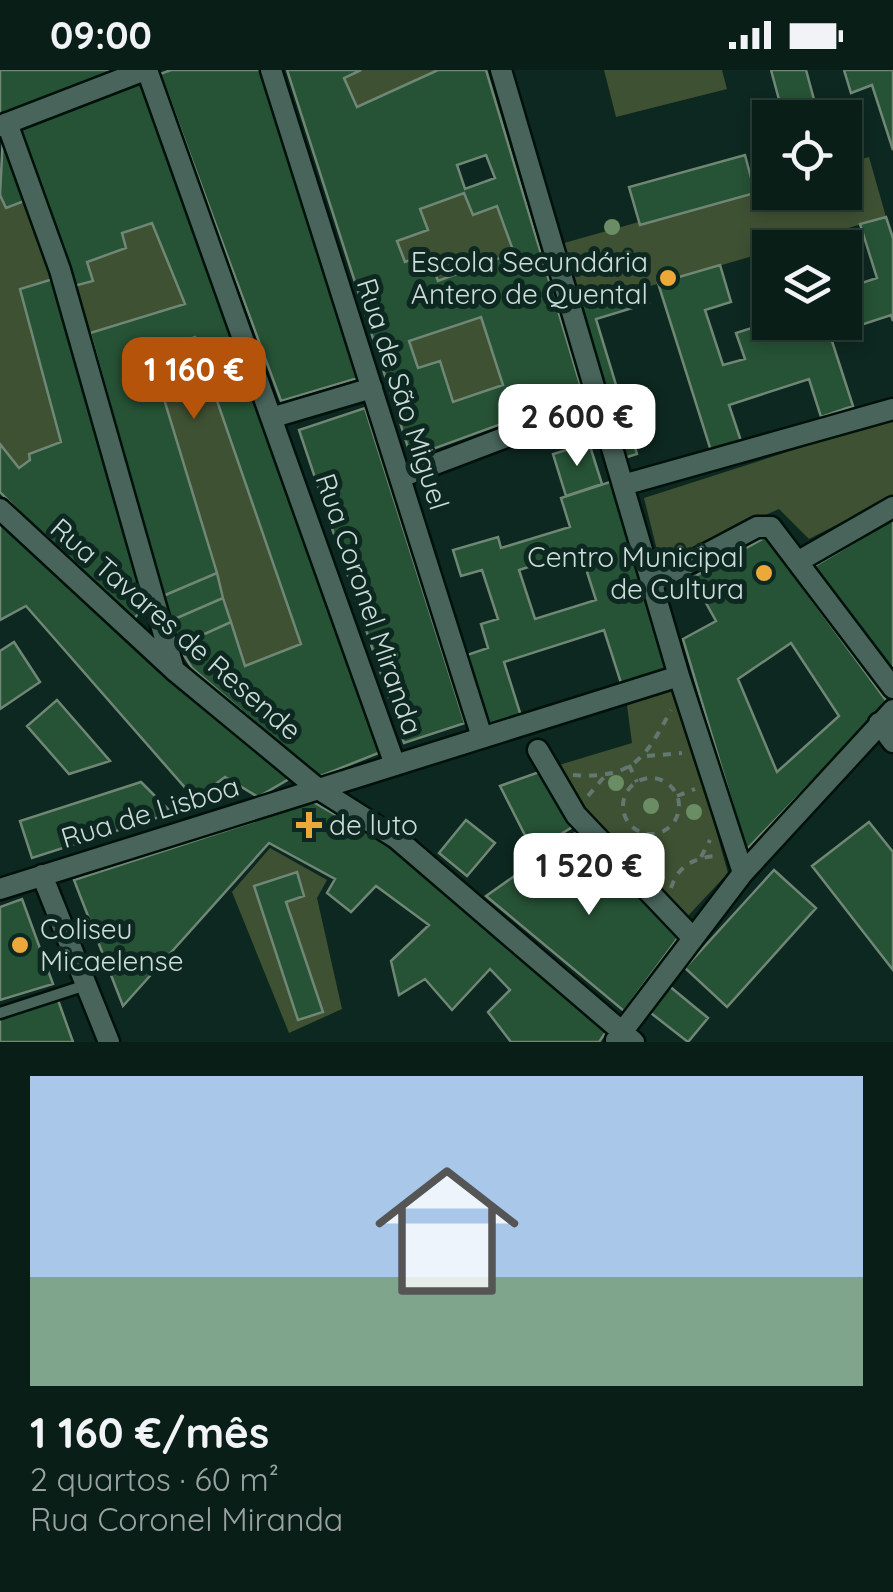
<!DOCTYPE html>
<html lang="pt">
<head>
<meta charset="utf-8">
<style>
  :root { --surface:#0a1e18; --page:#132721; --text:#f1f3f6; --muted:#99a2a2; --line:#2a3c37; --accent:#b45309 }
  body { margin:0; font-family:Quicksand,sans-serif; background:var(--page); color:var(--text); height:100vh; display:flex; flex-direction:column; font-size:38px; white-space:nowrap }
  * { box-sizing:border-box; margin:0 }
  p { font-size:32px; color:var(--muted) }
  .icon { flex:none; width:55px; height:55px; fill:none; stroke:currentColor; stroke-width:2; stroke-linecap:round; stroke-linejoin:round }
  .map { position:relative; height:972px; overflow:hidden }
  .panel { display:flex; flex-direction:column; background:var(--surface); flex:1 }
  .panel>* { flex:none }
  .tools { position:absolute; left:752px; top:30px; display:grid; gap:20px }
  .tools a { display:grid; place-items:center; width:110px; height:110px; border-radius:0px; background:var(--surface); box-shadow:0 5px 15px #0003,0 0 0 2px var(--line); font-size:50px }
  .price { position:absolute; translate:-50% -85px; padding:0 22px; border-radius:20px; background:#fff; color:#222; font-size:32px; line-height:65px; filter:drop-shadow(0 2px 5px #0008) }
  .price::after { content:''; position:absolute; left:50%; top:60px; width:30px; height:22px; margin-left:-15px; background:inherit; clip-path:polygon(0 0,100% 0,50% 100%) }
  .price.current { background:var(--accent); color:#fff }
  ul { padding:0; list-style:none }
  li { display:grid; align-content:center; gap:20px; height:530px; padding:0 30px }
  li span { display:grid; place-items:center; height:310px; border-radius:0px; color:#555 }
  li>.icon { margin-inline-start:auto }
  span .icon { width:180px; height:180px; fill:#fffc; stroke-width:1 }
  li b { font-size:42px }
  .status { display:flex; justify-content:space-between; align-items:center; height:70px; padding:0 50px; background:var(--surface); direction:ltr }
  .status svg { height:28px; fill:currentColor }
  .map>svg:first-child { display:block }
  .green { fill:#3f5133 }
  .building { fill:#265235; stroke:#718776; stroke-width:2.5; fill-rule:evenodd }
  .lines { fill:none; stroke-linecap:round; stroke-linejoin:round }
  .lane-casing { stroke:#00100a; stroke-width:15 }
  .street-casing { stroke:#00100a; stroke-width:25 }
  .path { stroke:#627871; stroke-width:4; stroke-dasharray:8 8; stroke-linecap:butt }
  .lane { stroke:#48645b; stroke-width:10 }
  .street { stroke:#48645b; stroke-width:20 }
  .tree { fill:#6a8d65 }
  .poi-dot { fill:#eca93a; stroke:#0d2820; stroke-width:4 }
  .labels { text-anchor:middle; stroke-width:10; stroke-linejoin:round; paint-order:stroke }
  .poi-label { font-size:28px; fill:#cddcd7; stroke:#0d2820; text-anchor:end }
  .street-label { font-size:28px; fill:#cddcd7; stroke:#0d2820 }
</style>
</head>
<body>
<div class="status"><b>09:00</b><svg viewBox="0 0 49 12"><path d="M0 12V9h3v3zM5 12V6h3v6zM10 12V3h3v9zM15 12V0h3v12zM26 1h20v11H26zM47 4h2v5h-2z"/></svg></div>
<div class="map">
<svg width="893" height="972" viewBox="0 0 893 972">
  <rect width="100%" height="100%" fill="#0d2820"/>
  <path class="green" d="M361,0h77l-81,37 -13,-29z
    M604,0h118l5,19 -111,28z
    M869,87l17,60 -311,91 -18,-63 213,-60v7h75v-28z
    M464,123l9,22 24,-9 17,47 -76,28 -33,-19 -8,-21 31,-11 -8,-21z
    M0,125l6,13 21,-8 26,79 -32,10 40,153 -32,12 1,6 -11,8 -19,-24z
    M152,153l33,81 -95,29 -16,-47 19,-5 -6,-19 39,-14 -4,-15z
    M481,247l22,68 -50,17 -35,-34 -9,-27z
    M195,267l106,307 -56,22 -95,-313z
    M893,348v78l-84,43 -30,-30 -119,53 -16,-64z
    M675,615l53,188 -42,45 -100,-103 -27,-50 73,-22 -6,-45z
    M270,778l57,32 -10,18 25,111 -53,24 -57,-141z"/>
  <path class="building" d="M0,0h110l1,3 -111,42z
    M171,0h90l97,308 -77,23 -121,-327z
    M287,0h74l-17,8 13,29 81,-37h48l97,324 -172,63zM464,123l9,22 24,-9 17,47 -76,28 -10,-27 -23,8 -8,-21 31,-11 -8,-21zM481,247l22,68 -50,17 -13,-41 -22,7 -9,-27z
    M771,0h35l13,48h-35z
    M844,0h49v80l-21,-65 -21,8z
    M141,10l240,672 -63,25 -126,-109 -14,-22 53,-24 14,44 56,-22 -106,-307 -45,16 67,220 -54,23 -73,-263 95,-29 -33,-81 -30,10 4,15 -39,14 6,19 -19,5 -57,-157z
    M3,65l24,65 -21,8 -6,-13z
    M486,85l9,23 -30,11 -8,-24z
    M745,85l10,38 -115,32 -11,-38z
    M886,147l7,21v83l-2,-6 -61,20 23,71 -32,11 -12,-38 -80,26 12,36 -30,10 -53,-168 62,-18 11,37 -26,8 18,55 22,-6 -9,-26 34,-11h75v-62l8,26 24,-8 -17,-54z
    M836,161l5,17h-32l-2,-8z
    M53,209l97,322 -21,23 -129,-132v-48l19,24 11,-8 -1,-6 32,-12 -41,-153z
    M644,218l5,15 -53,16 41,135 -16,5 -46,-151z
    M365,338l100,315 -61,20 -105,-313z
    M589,373l13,41 -36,12 -13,-42z
    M613,411l59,186 -51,16 -17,-53 -100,32 17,54 -38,12 -22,-71 27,-9 -7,-24 17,-5 -16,-49 -21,6 -8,-26 45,-13 3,11 69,-21 -9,-29zM580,480l16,50 -61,19 -16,-49z
    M893,449v154l-80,-106z
    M0,452l102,94 187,163 -31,18 -33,-20 -30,22 -169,-193 -26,14z
    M766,467l122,166 -142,147 -63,-211 33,-18 -24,-43zM791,573l48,73 -62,56 -39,-93z
    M217,503l6,25 -53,23 -7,-25z
    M223,528l8,24 -53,24 -8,-25z
    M14,572l26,40 -40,27v-58z
    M57,630l53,61 -41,13 -42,-48z
    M542,701l32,55 -41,25 -33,-65z
    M141,712l31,31 -140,45 -12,-37z
    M313,732l77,44 216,186 -7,10h-88l-23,-30 22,-22 -20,-21 -38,41 -27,-31 -26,16 -8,-34 38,-36 -53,-39 -25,26 -24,-19 8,-14 -66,-36 -146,163 -49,-126z
    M466,750l29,23 -28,33 -28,-23z
    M869,752l24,30v118l-81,-104z
    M580,760l100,105 -56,76 -138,-115z
    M774,800l42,38 -89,99 -42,-39z
    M297,802l7,24 -18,6 37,110 -25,8 -44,-134z
    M22,829l31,85 -53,16v-93z
    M668,915l40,33 -20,24 -41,-32z
    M58,930l15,42h-73v-24z"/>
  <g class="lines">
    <defs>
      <path id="lane" d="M0,943l86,-28"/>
      <path id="street" d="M147,0l247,692
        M271,0l210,664
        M501,0l178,606 64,197
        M7,53l53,147 114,400
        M0,56l145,-56
        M274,347l98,-29
        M401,407l197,-75
        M623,415l270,-76
        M0,439l174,161 143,118 79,50 238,204
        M799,491l94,-54
        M653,512l104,-55h14l122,161
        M879,653l14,19
        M538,680l38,65 116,122
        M42,805l67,167
        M0,819l679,-213
        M616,970l127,-167 150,-163"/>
    </defs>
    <use href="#lane" class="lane-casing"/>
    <use href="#street" class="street-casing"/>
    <path class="path" d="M647,686l35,-3
      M629,695l8,17
      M573,705c60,4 72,-16 98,-65
      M623 736a28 28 0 1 1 56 0a28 28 0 1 1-56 0Z
      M588,726l16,-19
      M677,726l18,-7
      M701,787l9,-17
      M671,818c7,-22 22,-30 45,-32"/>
    <use href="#lane" class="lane"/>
    <use href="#street" class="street"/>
  </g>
  <g class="tree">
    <circle cx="612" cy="157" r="8"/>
    <circle cx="616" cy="713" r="8"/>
    <circle cx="651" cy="736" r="8"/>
    <circle cx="694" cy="742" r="8"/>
  </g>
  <g class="poi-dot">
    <circle cx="668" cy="208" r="10"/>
    <circle cx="764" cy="503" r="10"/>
    <path d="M304 740h10v10h10v10h-10v10h-10v-10h-10v-10h10z"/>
    <circle cx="20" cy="875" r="10"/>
  </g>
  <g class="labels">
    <g class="poi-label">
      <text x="648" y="202">Escola Secundária<tspan x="648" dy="32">Antero de Quental</tspan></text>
      <text x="744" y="497">Centro Municipal<tspan x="744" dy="32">de Cultura</tspan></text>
      <text x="329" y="765" text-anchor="start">de luto</text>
      <text x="40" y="869" text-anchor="start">Coliseu<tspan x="40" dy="32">Micaelense</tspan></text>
    </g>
    <g class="street-label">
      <text transform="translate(403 324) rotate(72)" y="10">Rua de São Miguel</text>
      <text transform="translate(369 534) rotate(71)" y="10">Rua Coronel Miranda</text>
      <text transform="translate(176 559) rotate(41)" y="10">Rua Tavares de Resende</text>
      <text transform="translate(150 742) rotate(-17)" y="10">Rua de Lisboa</text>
    </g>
  </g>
</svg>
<div class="tools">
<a><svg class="icon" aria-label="locate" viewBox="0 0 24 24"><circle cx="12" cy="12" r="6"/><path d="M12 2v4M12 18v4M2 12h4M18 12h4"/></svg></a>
<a><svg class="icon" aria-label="layers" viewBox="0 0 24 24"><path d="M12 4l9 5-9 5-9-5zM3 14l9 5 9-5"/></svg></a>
</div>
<b class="price current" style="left:194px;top:352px">1 160 €</b>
<b class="price" style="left:577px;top:399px">2 600 €</b>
<b class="price" style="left:589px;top:848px">1 520 €</b>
</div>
<section class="panel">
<ul>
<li><span style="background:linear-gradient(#a9c7e8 65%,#7fa58c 0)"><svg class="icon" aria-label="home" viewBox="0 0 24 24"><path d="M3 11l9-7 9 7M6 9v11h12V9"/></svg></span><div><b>1 160 €/mês</b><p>2 quartos · 60 m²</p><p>Rua Coronel Miranda</p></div></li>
</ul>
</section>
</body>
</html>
